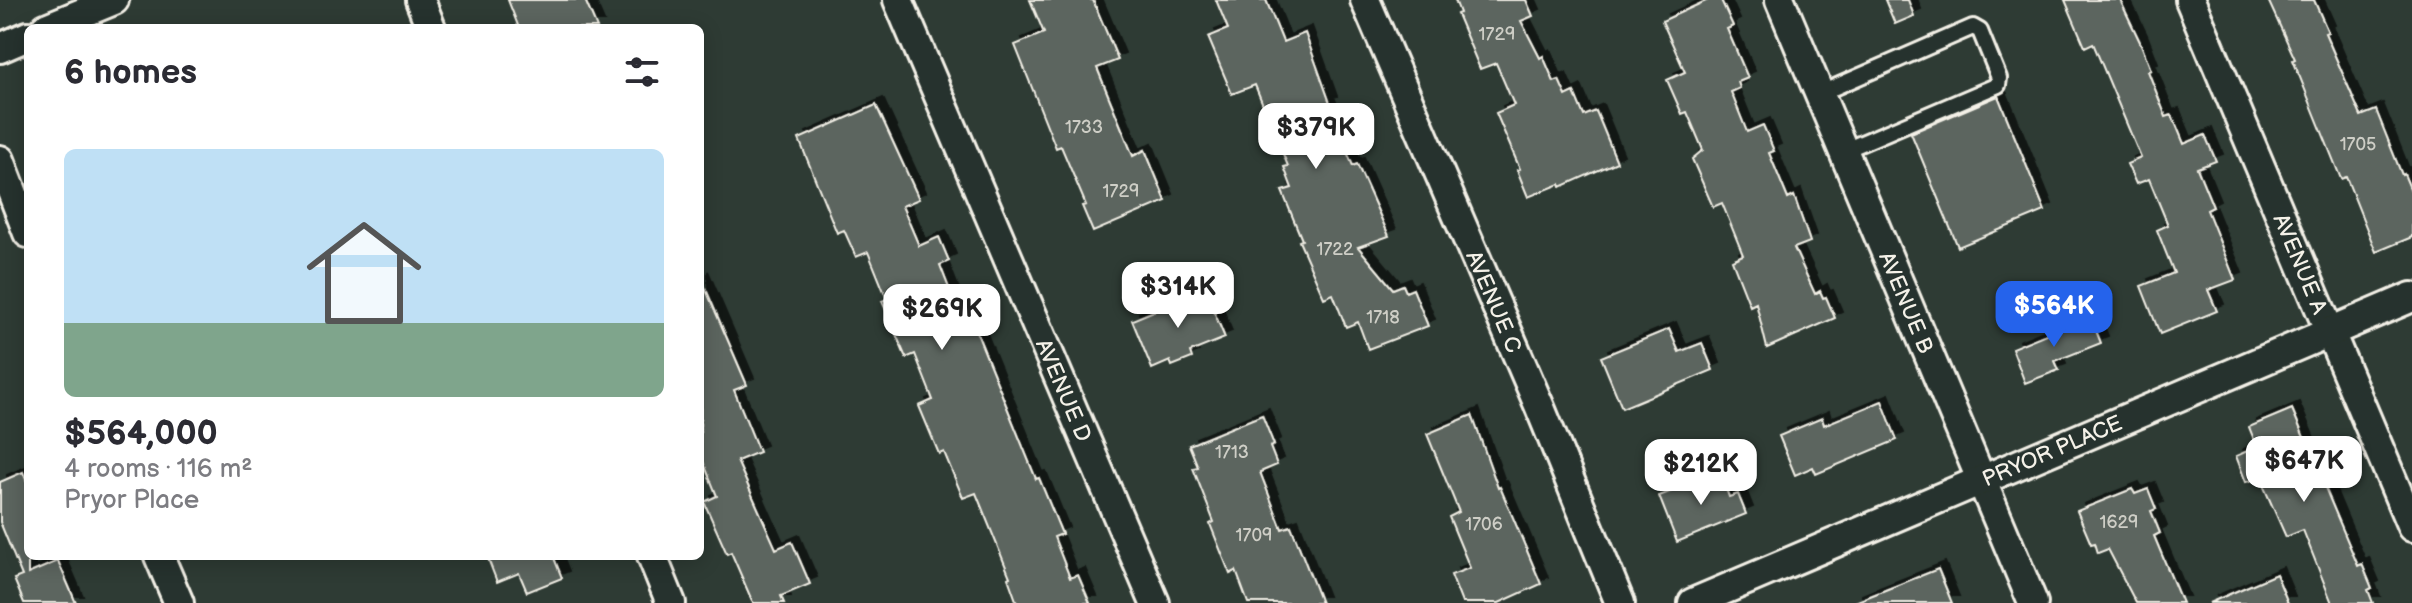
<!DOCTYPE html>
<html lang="en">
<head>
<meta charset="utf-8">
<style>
  :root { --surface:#fff; --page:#f2f2f3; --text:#2b2b33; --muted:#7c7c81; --accent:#2563eb }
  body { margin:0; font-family:"Balsamiq Sans",sans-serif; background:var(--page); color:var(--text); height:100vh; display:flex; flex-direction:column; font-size:30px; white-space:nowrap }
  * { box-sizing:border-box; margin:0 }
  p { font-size:26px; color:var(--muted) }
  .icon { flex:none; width:44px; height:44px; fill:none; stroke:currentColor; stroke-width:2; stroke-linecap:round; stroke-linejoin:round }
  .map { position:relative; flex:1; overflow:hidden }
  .side { position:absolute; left:24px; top:24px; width:680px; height:536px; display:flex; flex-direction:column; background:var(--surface); border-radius:12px; box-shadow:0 4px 20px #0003 }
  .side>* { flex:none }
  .price { position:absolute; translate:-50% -68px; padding:0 18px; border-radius:16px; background:#fff; color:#222; font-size:26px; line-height:52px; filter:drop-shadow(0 2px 4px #0008) }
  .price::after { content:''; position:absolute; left:50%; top:48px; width:24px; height:18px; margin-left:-12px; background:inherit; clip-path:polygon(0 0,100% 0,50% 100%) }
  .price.current { background:var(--accent); color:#fff }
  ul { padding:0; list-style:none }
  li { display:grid; align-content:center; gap:16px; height:424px; padding:0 40px }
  li span { display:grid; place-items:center; height:248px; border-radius:12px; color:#555 }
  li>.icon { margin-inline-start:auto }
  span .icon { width:144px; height:144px; fill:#fffc; stroke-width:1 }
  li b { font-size:34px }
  h2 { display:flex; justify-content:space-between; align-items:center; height:96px; padding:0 40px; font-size:34px }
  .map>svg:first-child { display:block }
  .building { fill:#5c655e; stroke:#f4f1e8; stroke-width:2; filter:url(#shadow) }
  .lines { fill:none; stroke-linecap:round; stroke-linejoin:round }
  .lane-casing { stroke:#f4f1e8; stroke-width:20 }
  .street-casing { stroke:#f4f1e8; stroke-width:34 }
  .lane { stroke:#26332d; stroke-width:14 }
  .street { stroke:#26332d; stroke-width:28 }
  .labels { text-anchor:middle; stroke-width:7; stroke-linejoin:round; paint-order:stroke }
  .number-label { font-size:18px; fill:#cecec6 }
  .street-label { font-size:22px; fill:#f4f1e8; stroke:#26332d }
</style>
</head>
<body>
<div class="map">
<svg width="2412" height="603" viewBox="0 0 2412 603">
  <defs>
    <filter id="shadow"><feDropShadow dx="7" dy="-7" stdDeviation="0" flood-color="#0009"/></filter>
  </defs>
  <rect width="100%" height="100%" fill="#2e3b34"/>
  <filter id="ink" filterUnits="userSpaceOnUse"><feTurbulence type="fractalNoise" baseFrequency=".0125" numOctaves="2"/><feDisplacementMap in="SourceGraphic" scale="16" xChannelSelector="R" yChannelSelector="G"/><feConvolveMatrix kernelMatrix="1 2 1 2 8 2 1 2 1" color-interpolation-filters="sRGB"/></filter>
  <g filter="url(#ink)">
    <path class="building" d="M508,0h77l12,28h-78z
      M1030,0h63l25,60 -21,8 36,88 12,-6 21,51 -73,31 -11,-26 4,-1 -25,-59 -5,2 -41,-103 29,-12z
      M1216,0h50l17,42 22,-9 25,70 -3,1 16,39 10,23 4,-2 32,72 -31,11 35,42 10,-4 3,7 7,-3 15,37 -60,23 -10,-27 -12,5 -13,-33 -9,4 -25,-57 3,-1 -20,-49 10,-3 -8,-21 4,-1 -33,-81 -23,9 -24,-57 20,-8z
      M1455,0h71l7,16 -12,5 19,37 3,-2 11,26 5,-2 7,16 8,-4 10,24 12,-5 21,51 -56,25 -1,-3 -32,13 -11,-27 3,-1 -24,-56 18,-8 -18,-42 -16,6 -23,-55 3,-1z
      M1708,0h13l12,26 -6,3 21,49 -10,4 2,6 -9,4 16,40 16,-7 11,26 -5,2 19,46 6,-3 16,46 -16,6 21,46 5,-3 3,7 3,-1 9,21 -68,30 -11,-45 -6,3 -18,-46 11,-5 -21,-52 -9,4 -21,-48 11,-9 -16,-38 -5,2 -15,-34 18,-8 -23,-51z
      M1885,0h23l6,16 -19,8z
      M2065,0h55l20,42 11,28 -3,1 18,46 6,-2 12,29 21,-9 11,26 -19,7 16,39 -6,3 28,70 -27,10 9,21 -57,23 -19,-48 33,-13 -17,-43 11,-5 -19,-46 -13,5 -9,-20 14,-6 -48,-115 -8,4z
      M2268,0h46l14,32 -3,1 36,83 15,-6 26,65 2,-1 8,19v44l-36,15 -30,-75 -5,2 -48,-119 2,-1z
      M1998,96l47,115 -87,36 -47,-114z
      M876,105l43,94 -17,7 17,40 20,-9 10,24 -9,4 19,49 9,-3 68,168 3,-1 23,56 -8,3 16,41 8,-3 12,28h-73l-9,-25 2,-1 -34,-84 -13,5 -19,-46 -5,2 -20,-48 14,-6 -18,-46 -9,4 -24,-57 5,-2 -19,-47 -12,5 -12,-27 -7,3 -38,-94z
      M701,278l46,107 -13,5 25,62 -22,9 39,88 16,-7 18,42 -29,12 3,7h-31l-22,-51 -4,2 -23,-52 13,-6 -17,-42z
      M1205,290l20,48 -35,14 2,6 -20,8 -2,-5 -18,8 -20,-49z
      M2090,316l11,27 -46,18 4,9 -34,13 -13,-35z
      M1669,329l10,23 23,-9 11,27 -91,38 -21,-51z
      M1882,401l15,39 -81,34 -3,-7 -18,8 -16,-39 43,-18 2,7z
      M2292,409l66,157 4,-2 10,24 -4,2 5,13h-41l-29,-73 -17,7 -26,-59 -14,4 -10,-26 21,-9 -8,-20z
      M1262,415l12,30 -4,2 7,18 -17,7 22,57 9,-3 30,77h-73l-12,-32 -6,3 -20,-50 4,-2 -21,-54 5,-1 -9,-22z
      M1472,415l26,73 2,-1 41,97 -42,19h-37l-11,-28 19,-7 -21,-51 10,-5 -32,-78z
      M23,472l5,13v89l30,-13 18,42h-52l-10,-24 8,-3 -22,-54v-40z
      M1720,473l9,24 9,-3 8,20 -69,28 -18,-46z
      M2132,489l3,5 13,-5 8,20 -5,2 9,22 -6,3 28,67h-46l-28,-54 -10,4 -3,-10 -4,1 -14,-33z
      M487,556h72l-5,2 8,20 -35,14 -8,-19 -22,9z
      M1938,569l14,34h-97v-1z
      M2276,574l12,29h-79z"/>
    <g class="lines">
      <defs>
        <path id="lane" d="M1819,94l154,-67 7,4 19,47 -1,7 -155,66"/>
        <g id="street">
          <path d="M420,0l11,28"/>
          <path id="s1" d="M898,0l257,603"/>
          <path id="s2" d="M1365,0l174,405 81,198"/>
          <path id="s3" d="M1780,0l253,603"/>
          <path id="s4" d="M2190,0l222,527"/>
          <path d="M46,28l68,-28"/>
          <path d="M0,48l28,-12"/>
          <path d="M0,160l28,73"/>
          <path d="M159,556l20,47"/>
          <path d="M652,556l19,47"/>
          <path id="s5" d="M1693,603l719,-306"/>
        </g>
      </defs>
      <use href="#lane" class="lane-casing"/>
      <use href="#street" class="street-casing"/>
      <use href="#lane" class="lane"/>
      <use href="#street" class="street"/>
    </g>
  </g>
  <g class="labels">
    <g class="number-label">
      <text x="1497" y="40">1729</text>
      <text x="1084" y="133">1733</text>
      <text x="2358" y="150">1705</text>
      <text x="1121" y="197">1729</text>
      <text x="1335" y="255">1722</text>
      <text x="1383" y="323">1718</text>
      <text x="1232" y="458">1713</text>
      <text x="2119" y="528">1629</text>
      <text x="1484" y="530">1706</text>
      <text x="1254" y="541">1709</text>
    </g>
    <g class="street-label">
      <text dy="8" stroke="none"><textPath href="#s4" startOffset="286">AVENUE A</textPath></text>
      <text dy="8" stroke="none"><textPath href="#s2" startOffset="328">AVENUE C</textPath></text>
      <text dy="8" stroke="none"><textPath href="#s3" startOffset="328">AVENUE B</textPath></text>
      <text dy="8" stroke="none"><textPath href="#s1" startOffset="424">AVENUE D</textPath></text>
      <text dy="8" stroke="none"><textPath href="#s5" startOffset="390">PRYOR PLACE</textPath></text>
    </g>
  </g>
</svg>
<b class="price" style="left:1316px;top:171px">$379K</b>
<b class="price" style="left:1178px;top:330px">$314K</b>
<b class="price current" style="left:2054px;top:349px">$564K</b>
<b class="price" style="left:942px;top:352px">$269K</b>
<b class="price" style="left:2304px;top:504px">$647K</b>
<b class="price" style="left:1701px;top:507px">$212K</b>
<section class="side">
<h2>6 homes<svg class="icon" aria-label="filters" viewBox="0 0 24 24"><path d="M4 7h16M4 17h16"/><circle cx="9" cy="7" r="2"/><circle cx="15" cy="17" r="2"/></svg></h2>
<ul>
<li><span style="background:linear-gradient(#bfe0f5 70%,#7fa58c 0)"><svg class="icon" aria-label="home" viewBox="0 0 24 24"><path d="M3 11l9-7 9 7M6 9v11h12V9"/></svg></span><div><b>$564,000</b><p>4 rooms · 116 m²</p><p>Pryor Place</p></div></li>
</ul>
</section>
</div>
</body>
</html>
